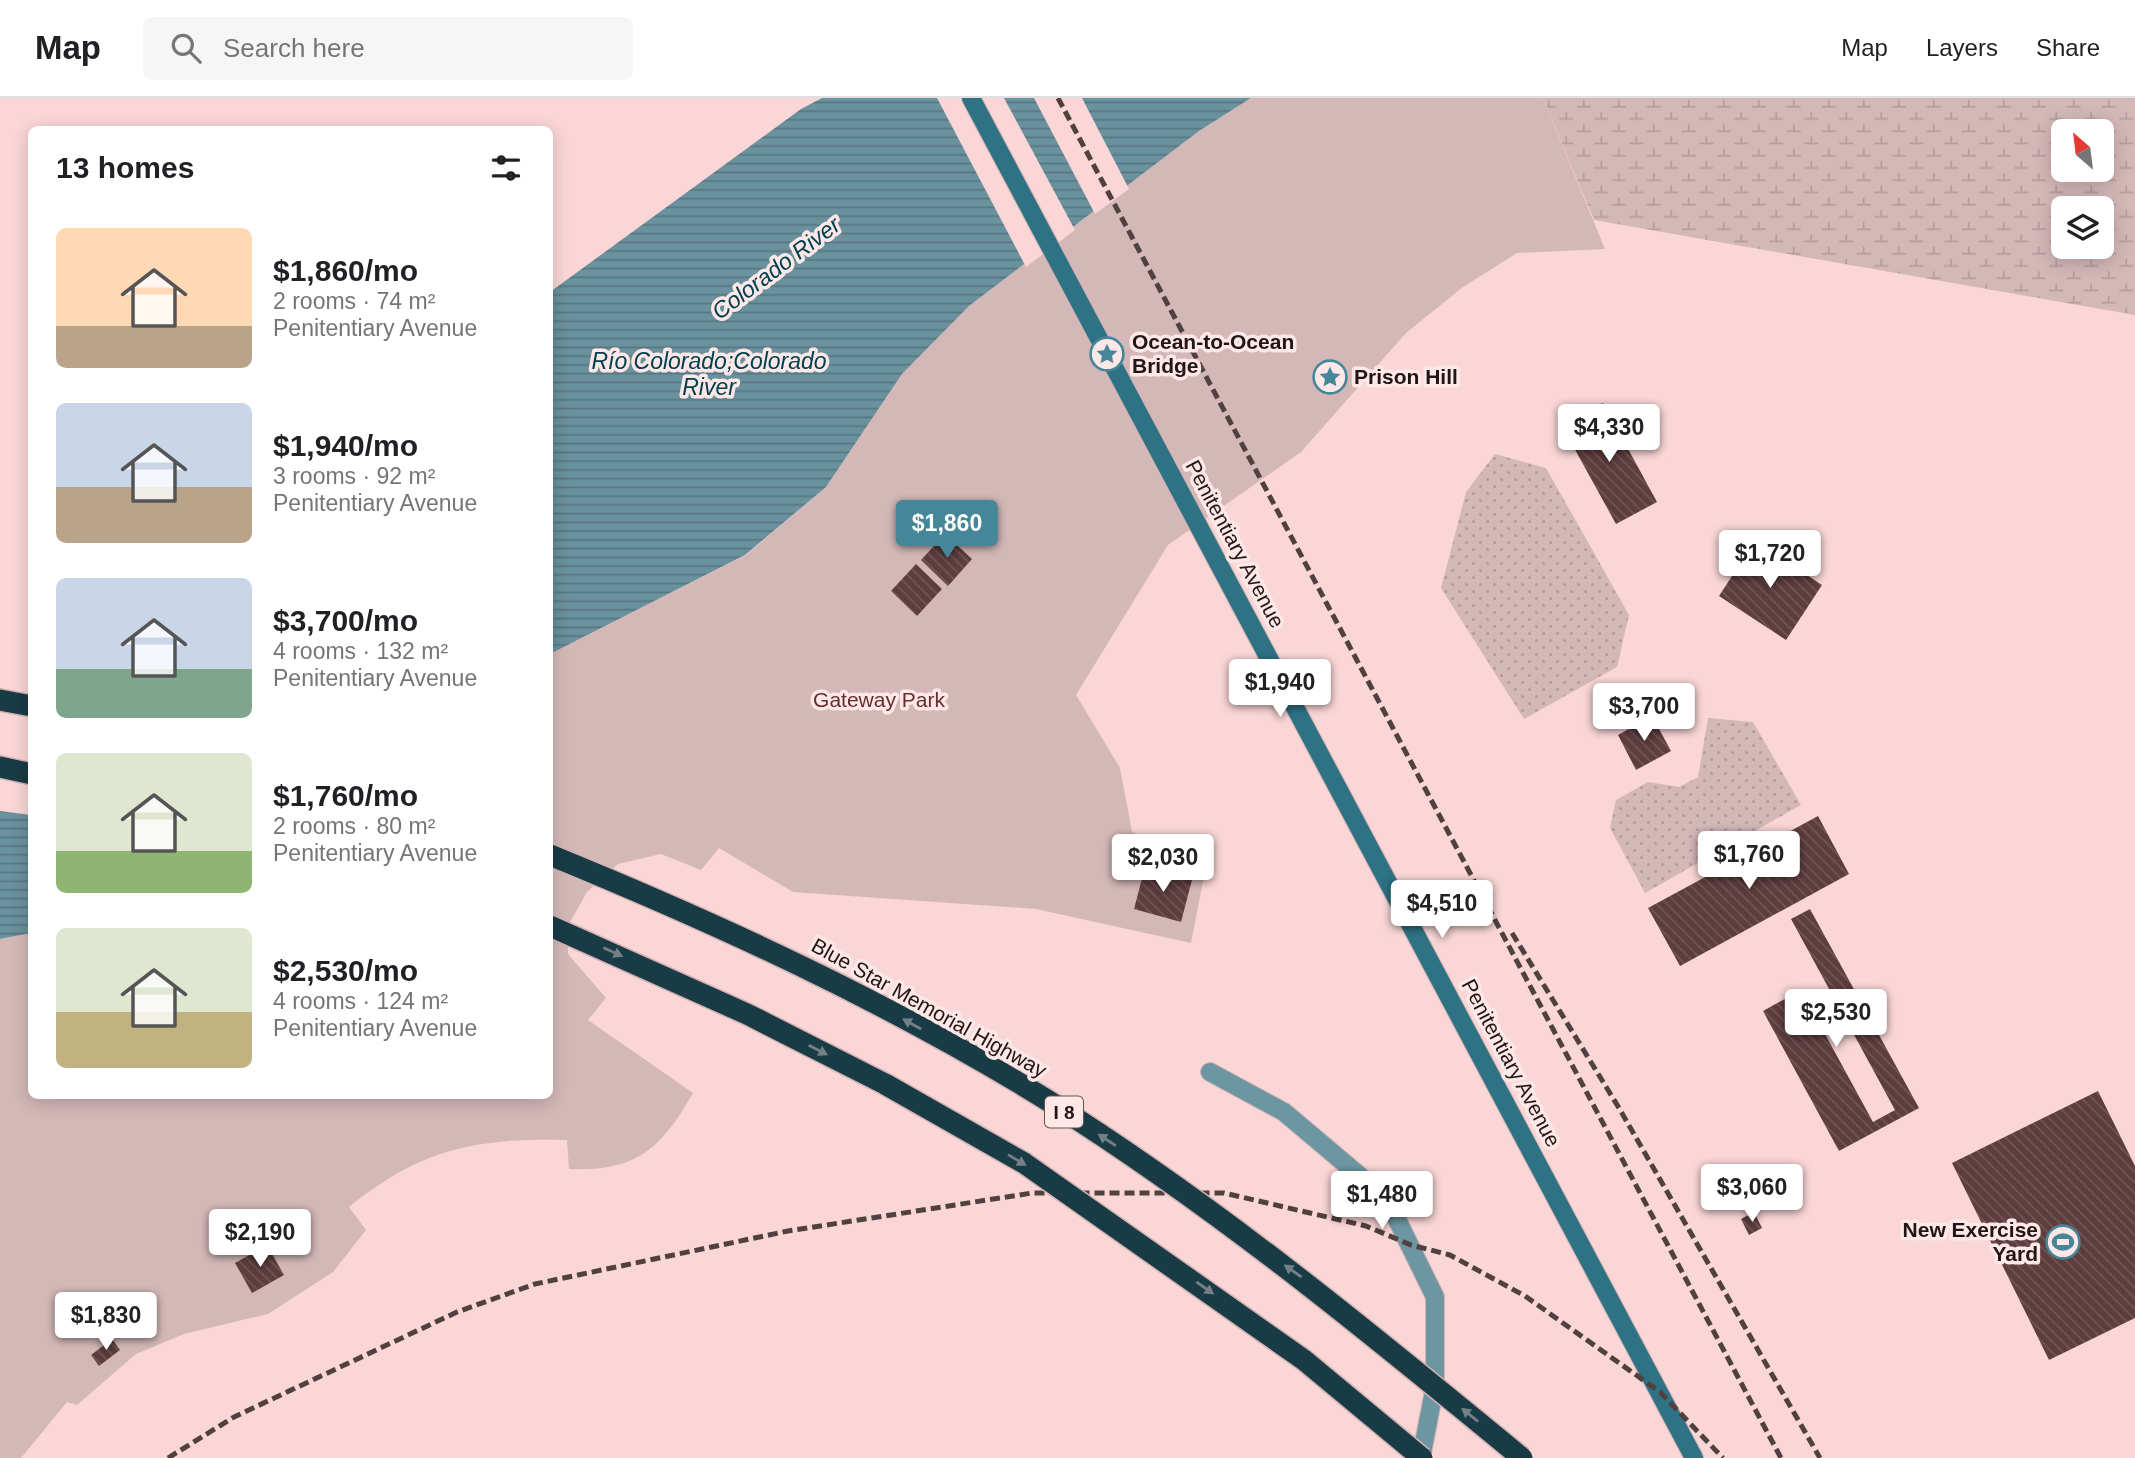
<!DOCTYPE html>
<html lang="en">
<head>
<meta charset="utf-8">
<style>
  :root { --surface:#fff; --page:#f6f6f6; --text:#202124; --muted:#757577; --line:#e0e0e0; --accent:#458699 }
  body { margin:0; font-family:Helvetica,sans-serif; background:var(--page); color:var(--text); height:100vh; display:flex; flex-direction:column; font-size:26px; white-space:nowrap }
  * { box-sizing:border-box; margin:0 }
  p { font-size:23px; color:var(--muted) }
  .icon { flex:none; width:38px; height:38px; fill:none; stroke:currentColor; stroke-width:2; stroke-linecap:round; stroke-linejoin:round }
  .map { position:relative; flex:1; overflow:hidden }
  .details { position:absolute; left:28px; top:28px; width:525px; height:973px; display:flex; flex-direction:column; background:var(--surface); border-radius:10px; box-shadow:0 4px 18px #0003 }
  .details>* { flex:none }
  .needle { width:46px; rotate:332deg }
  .buttons { position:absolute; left:2051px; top:21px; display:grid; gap:14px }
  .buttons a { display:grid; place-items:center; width:63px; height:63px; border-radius:10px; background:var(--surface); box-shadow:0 4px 18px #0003; font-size:35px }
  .price { position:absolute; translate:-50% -60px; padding:0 16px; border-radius:7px; background:#fff; color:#222; font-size:23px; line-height:46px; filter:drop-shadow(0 2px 4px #0008) }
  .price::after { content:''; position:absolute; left:50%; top:42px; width:21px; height:16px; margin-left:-10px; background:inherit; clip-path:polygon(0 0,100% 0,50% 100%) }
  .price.selected { background:var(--accent); color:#fff }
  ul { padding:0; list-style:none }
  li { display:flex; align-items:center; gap:21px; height:175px; padding:0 28px }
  li span { display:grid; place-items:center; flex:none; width:196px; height:140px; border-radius:10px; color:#555 }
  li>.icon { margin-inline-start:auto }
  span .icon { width:84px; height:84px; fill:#fffc; stroke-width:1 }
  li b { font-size:30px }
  h2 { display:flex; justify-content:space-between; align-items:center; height:84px; padding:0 28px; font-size:30px }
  header { display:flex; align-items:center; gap:42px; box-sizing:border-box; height:98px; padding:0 35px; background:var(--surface); border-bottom:2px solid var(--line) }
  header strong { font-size:33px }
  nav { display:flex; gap:38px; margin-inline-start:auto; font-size:24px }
  .search { width:490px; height:63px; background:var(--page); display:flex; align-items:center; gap:18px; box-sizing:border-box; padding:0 24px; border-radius:10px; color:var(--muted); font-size:26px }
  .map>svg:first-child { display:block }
  .grass { fill:url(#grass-dots) }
  .wetland { fill:url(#wetland-marsh); fill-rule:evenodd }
  .park { fill:#d4b8b8 }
  .water { fill:url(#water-rules) }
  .pier { fill:#fad6d6 }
  .building { fill:url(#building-back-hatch) }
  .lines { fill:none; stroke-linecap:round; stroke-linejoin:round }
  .street-casing { stroke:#d3b3b3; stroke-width:20 }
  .secondary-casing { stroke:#d3b3b3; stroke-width:20 }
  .highway-casing { stroke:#d3b3b3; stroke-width:24 }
  .street { stroke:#6d96a3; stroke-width:18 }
  .secondary { stroke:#2e7284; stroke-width:18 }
  .highway { stroke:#193b45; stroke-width:21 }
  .rail { stroke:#514040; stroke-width:5; stroke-dasharray:10 5; stroke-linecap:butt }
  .highway-bridge-casing { stroke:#d3b3b3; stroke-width:24; stroke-linecap:butt }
  .highway-bridge { stroke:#193b45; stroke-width:21 }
  .oneway { fill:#748086 }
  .labels { text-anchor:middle; stroke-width:7; stroke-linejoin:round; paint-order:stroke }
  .shield { fill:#fde7e7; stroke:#635454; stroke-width:2 }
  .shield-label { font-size:19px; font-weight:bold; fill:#211515 }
  .poi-label { font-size:21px; font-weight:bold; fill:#211515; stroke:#fde7e7; text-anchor:start }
  .street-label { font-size:21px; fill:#211515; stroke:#fde7e7 }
  .park-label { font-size:21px; fill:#642e32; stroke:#fde7e7 }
  .water-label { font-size:23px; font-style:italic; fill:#00404e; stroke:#fde7e7 }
</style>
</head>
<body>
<header>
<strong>Map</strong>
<div class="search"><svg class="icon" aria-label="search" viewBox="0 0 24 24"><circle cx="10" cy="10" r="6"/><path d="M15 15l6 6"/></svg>Search here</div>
<nav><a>Map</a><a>Layers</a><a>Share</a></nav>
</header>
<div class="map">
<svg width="2135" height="1360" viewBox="0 0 2135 1360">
  <defs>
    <pattern id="grass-dots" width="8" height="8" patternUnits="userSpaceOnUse" patternTransform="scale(1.75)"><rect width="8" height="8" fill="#d4b8b8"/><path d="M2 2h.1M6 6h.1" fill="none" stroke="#b69d9d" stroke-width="1.8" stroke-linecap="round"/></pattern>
    <pattern id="wetland-marsh" width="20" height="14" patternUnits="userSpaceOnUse" patternTransform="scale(1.75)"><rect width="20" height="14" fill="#d4b8b8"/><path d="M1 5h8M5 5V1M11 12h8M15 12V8" fill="none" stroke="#b69d9d"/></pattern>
    <pattern id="water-rules" width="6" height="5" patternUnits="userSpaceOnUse" patternTransform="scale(1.75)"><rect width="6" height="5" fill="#6a929e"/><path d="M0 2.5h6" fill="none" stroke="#577680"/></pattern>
    <pattern id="building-back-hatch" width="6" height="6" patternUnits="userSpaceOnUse" patternTransform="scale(1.75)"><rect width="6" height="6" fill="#5e3d3e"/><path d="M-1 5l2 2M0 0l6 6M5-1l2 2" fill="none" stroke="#715657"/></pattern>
  </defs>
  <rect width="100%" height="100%" fill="#fad6d6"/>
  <path class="grass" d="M1495,356l51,14 83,147 -12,52 -93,52 -83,-131 25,-96z
    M1708,620l45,4 48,83 -156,88 -35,-65 6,-28 32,-18 31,5 19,-10z"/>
  <path class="wetland" d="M1543,0h592v217l-541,-95zM2063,33h39v39h-39zM2063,110h39v39h-39z"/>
  <path class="park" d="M1251,0h292l62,151 -88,4 -54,34 -57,46 -105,119 -133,93 -92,150 44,73 12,64 75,29 -16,82 -155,-34 -243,-17 -74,-44 -18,22 -40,-16 -43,10 -31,28 -19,34v28l38,44 -18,22 105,73c-32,56 -57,79 -124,76l-2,-29c-92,-2 -145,8 -218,67l17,23 -33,42 -65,42 -84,20 -48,20 -59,51 -10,-3 -46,56h-21v-519l31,-6 1,163h518v-442l196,-99 80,-68 76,-113 67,-68 230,-175z"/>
  <path class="water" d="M822,0h429l-52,33 -230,175 -67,68 -76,113 -81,68 -195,99v-362l251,-183z
    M31,565v270l-31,6v-262z"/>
  <path class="pier" d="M937,0h67l71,132 -49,37z
    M1034,0h48l47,91 -34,25z
    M22,565l9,2v150l-31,-4v-138z"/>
  <path class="building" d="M1603,305l54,99 -41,22 -54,-98z
    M945,436l27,25 -24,27 -27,-26z
    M1755,443l67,44 -36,55 -67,-44z
    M916,466l26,25 -25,27 -26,-25z
    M1652,618l19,35 -35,19 -18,-35z
    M1818,718l31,58 -169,92 -32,-58z
    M1145,769l47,13 -11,42 -47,-13z
    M1810,811l109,199 -80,43 -76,-140 38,-21 72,132 22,-12 -104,-191z
    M2098,993l37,75v152l-86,42 -97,-197z
    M1754,1114l8,16 -13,7 -8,-16z
    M267,1147l17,30 -32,18 -17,-30z
    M112,1241l8,11 -21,16 -8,-11z"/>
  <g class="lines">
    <defs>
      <path id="street" d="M1210,974l74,40 103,87 48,98v89l-14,72"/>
      <path id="secondary" d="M971,0l723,1360"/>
      <path id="highway" d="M0,602l32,6
        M0,669l32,7"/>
    </defs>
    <use href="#street" class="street-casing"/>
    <use href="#secondary" class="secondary-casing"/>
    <use href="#highway" class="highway-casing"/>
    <use href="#street" class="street"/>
    <use href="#secondary" class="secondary"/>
    <use href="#highway" class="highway"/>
    <path class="rail" d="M1058,0l723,1360
      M1512,835l107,175 201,350
      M168,1360l66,-41 223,-105 78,-28 253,-53 244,-38h192l142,33 45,19 39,10 75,41 135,96 63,66"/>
    <defs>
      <path id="highway-bridge" d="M550,757c171,70 340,148 497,245 169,106 322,232 475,358
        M550,828l197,88 138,70 139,79 280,197 118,98"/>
    </defs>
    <use href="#highway-bridge" class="highway-bridge-casing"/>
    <use href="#highway-bridge" class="highway-bridge"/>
  </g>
  <defs><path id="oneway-solid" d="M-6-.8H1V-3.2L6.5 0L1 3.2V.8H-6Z" transform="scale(1.75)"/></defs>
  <g class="oneway">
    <use href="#oneway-solid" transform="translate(613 854) rotate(24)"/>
    <use href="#oneway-solid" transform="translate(912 926) rotate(-151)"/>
    <use href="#oneway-solid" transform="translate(818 952) rotate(27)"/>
    <use href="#oneway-solid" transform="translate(1107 1042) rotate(-147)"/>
    <use href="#oneway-solid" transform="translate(1017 1062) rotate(31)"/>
    <use href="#oneway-solid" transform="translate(1293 1173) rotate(-145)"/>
    <use href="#oneway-solid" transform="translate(1205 1190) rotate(35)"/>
    <use href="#oneway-solid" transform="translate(1470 1317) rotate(-141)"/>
  </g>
  <defs>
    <symbol id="sight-ring" viewBox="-11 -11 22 22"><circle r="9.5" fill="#fde7e7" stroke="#458699" stroke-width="1.5"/><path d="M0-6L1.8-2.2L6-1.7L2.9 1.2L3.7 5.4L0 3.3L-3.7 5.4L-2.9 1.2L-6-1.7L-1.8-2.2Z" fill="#458699"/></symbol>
    <symbol id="stadium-ring" viewBox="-11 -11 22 22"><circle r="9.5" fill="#fde7e7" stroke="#458699" stroke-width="1.5"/><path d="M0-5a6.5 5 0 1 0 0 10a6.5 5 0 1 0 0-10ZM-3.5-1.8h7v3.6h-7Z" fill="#458699"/></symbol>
  </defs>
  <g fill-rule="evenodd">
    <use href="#sight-ring" x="1088" y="237" width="38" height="38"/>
    <use href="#sight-ring" x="1311" y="260" width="38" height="38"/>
    <use href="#stadium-ring" x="2044" y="1125" width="38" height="38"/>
  </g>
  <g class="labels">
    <rect class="shield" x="1045" y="998.5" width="38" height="31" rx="5"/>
    <g class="shield-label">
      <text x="1064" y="1021">I 8</text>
    </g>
    <g class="poi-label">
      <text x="1132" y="251">Ocean-to-Ocean<tspan x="1132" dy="24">Bridge</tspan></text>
      <text x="1354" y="286">Prison Hill</text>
      <text x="2038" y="1139" text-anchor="end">New Exercise<tspan x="2038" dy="24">Yard</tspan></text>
    </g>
    <g class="street-label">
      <text transform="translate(1235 446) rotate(62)" y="7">Penitentiary Avenue</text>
      <text transform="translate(929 910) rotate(29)" y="7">Blue Star Memorial Highway</text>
      <text transform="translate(1511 965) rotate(62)" y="7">Penitentiary Avenue</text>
    </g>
    <g class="park-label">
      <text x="879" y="609">Gateway Park</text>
    </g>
    <g class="water-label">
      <text transform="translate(776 170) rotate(-37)" y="8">Colorado River</text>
      <text x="709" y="271">Río Colorado;Colorado<tspan x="709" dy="26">River</tspan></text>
    </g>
  </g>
</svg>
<div class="buttons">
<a><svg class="needle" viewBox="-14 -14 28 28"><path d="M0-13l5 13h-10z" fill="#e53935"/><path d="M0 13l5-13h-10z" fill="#757577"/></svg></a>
<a><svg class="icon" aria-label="layers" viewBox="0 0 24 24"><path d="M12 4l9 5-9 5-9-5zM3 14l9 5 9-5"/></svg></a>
</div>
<b class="price" style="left:1609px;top:366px">$4,330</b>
<b class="price selected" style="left:947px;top:462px">$1,860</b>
<b class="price" style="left:1770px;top:492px">$1,720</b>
<b class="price" style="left:1280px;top:621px">$1,940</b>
<b class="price" style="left:1644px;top:645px">$3,700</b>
<b class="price" style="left:1749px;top:793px">$1,760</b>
<b class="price" style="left:1163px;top:796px">$2,030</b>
<b class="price" style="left:1442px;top:842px">$4,510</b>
<b class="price" style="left:1836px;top:951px">$2,530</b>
<b class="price" style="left:1752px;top:1126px">$3,060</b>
<b class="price" style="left:1382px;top:1133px">$1,480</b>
<b class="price" style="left:260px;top:1171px">$2,190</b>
<b class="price" style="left:106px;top:1254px">$1,830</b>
<section class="details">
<h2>13 homes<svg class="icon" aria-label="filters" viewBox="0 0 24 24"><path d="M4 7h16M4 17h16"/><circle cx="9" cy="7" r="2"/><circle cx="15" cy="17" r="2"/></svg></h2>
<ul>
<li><span style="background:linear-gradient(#ffd9b3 70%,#b9a48a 0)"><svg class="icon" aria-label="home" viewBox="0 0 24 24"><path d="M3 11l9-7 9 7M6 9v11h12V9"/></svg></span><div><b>$1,860/mo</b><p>2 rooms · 74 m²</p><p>Penitentiary Avenue</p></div></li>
<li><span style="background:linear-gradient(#c9d6e8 60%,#b9a48a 0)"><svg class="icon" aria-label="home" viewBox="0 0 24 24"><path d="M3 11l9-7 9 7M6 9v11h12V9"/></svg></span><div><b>$1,940/mo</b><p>3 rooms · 92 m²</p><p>Penitentiary Avenue</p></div></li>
<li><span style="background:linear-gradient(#c9d6e8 65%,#7fa58c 0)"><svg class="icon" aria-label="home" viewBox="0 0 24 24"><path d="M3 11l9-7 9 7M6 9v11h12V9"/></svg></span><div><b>$3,700/mo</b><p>4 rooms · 132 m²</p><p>Penitentiary Avenue</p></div></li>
<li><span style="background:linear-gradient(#dfe7d0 70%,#8fb573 0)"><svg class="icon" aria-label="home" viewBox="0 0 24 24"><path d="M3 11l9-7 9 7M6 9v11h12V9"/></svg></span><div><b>$1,760/mo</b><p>2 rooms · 80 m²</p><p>Penitentiary Avenue</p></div></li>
<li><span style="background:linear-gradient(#dfe7d0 60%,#c2b280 0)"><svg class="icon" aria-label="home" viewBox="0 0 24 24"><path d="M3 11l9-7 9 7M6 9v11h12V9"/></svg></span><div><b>$2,530/mo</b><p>4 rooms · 124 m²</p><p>Penitentiary Avenue</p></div></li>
</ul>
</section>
</div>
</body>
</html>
